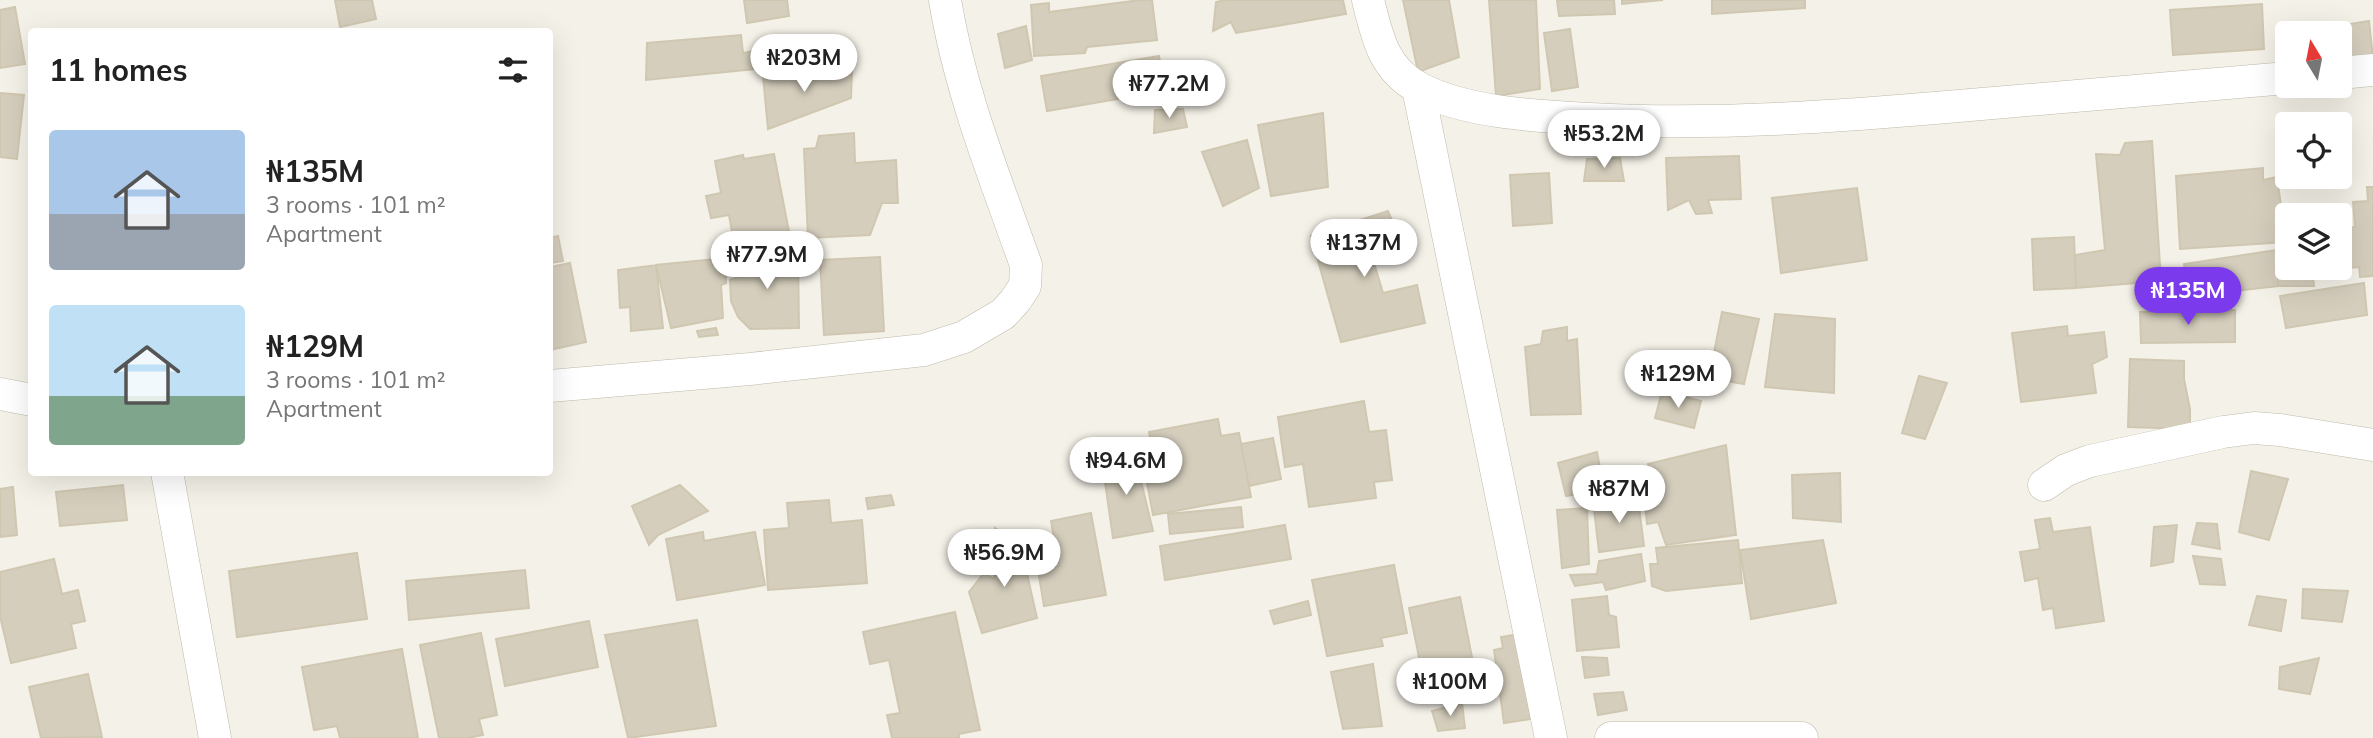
<!DOCTYPE html>
<html lang="en">
<head>
<meta charset="utf-8">
<style>
  :root { --surface:#fff; --page:#f2f2f2; --text:#222; --muted:#767676; --accent:#7c3aed }
  body { margin:0; font-family:Mulish,sans-serif; background:var(--page); color:var(--text); height:100vh; display:flex; flex-direction:column; font-size:26px; white-space:nowrap }
  * { box-sizing:border-box; margin:0 }
  p { font-size:23px; color:var(--muted) }
  .icon { flex:none; width:38px; height:38px; fill:none; stroke:currentColor; stroke-width:2; stroke-linecap:round; stroke-linejoin:round }
  .map { position:relative; flex:1; overflow:hidden }
  .details { position:absolute; left:28px; top:28px; width:525px; height:448px; display:flex; flex-direction:column; background:var(--surface); border-radius:7px; box-shadow:0 7px 28px #0002 }
  .details>* { flex:none }
  .needle { width:46px; rotate:350deg }
  .buttons { position:absolute; left:2275px; top:21px; display:grid; gap:14px }
  .buttons a { display:grid; place-items:center; width:77px; height:77px; border-radius:7px; background:var(--surface); box-shadow:0 7px 28px #0002; font-size:35px }
  .price { position:absolute; translate:-50% -60px; padding:0 16px; border-radius:24px; background:#fff; color:#222; font-size:23px; line-height:46px; filter:drop-shadow(0 2px 4px #0008) }
  .price::after { content:''; position:absolute; left:50%; top:42px; width:21px; height:16px; margin-left:-10px; background:inherit; clip-path:polygon(0 0,100% 0,50% 100%) }
  .price.on { background:var(--accent); color:#fff }
  ul { padding:0; list-style:none }
  li { display:flex; align-items:center; gap:21px; height:175px; padding:0 21px }
  li span { display:grid; place-items:center; flex:none; width:196px; height:140px; border-radius:7px; color:#555 }
  li>.icon { margin-inline-start:auto }
  span .icon { width:84px; height:84px; fill:#fffc; stroke-width:1 }
  li b { font-size:30px }
  h2 { display:flex; justify-content:space-between; align-items:center; height:84px; padding:0 21px; font-size:30px }
  .map>svg:first-child { display:block }
  .building { fill:#d5cebd; stroke:#d0c7b1; stroke-width:2 }
  .lines { fill:none; stroke-linecap:round; stroke-linejoin:round }
  .minor-casing { stroke:#bfbaaa; stroke-width:33 }
  .minor { stroke:#fff; stroke-width:32 }
</style>
</head>
<body>
<div class="map">
<svg width="2373" height="738" viewBox="0 0 2373 738">
  <rect width="100%" height="100%" fill="#f4f1e8"/>
  <path class="building" d="M335,0h37l4,19 -36,8z
    M744,0h43l2,16 -42,7z
    M1140,0h12l5,40 -70,7 -2,6 -51,3 -3,-51 18,-2v9z
    M1225,0h118l3,14 -110,19 -5,-11 -18,9 3,-29z
    M1403,0h46l10,57 -41,15z
    M1489,0h47l4,89 -44,7z
    M1557,0h57l1,14 -56,2z
    M1622,0h41l-41,4z
    M1712,0h93v8l-93,6z
    M2262,4l2,45 -91,6 -3,-45z
    M15,7l10,57 -25,4v-58z
    M2369,21l4,37 -33,5v-28h2l3,-10z
    M1026,26l6,34 -27,8 -7,-34z
    M1570,29l8,58 -26,4 -8,-58z
    M741,35l2,18 12,-2v18l-109,11 1,-37z
    M1159,56l6,35 -118,20 -6,-35z
    M852,71l-1,27 -83,31 -5,-53z
    M0,93l24,2 -7,64 -17,-2z
    M1183,109l4,18 -33,6 1,-23z
    M1323,113l5,74 -57,9 -13,-71z
    M854,133l1,30 41,-3 2,43h-16l-12,32 -62,3 -4,-89 12,-1 3,-12z
    M1247,140l12,48 -36,18 -21,-54z
    M2152,141l9,140 -85,7 -1,-33 30,-5 -9,-96 24,1 5,-12z
    M774,154l16,83 -55,11 -6,-33 -18,3 -5,-22 15,-3 -6,-32 28,-6 1,4z
    M1739,156l2,43 -33,1 4,13 -16,1 -7,-14 -21,10 -2,-52z
    M1620,158l4,23h-40l3,-22z
    M2263,168v12l14,-3 9,65 -106,7 -4,-73z
    M1549,173l3,50 -39,3 -3,-51z
    M2367,187h6v89l-13,1 -1,-10 -11,1 -3,-40 10,-1 -2,-25 15,-1z
    M1857,188l10,72 -86,13 -9,-75z
    M1388,211l13,31 -27,21 9,30 34,-8 8,38 -84,19 -30,-106z
    M558,236l5,25 -13,2v-25z
    M2074,237l2,51 -42,2 -2,-51z
    M2277,250l1,36 -88,10 -6,-32z
    M2277,250l10,1v17h25l2,18h-36z
    M798,254l1,74 -49,1 -12,-12 -7,-16 -1,-21 8,-3 -1,-22z
    M880,257l4,74 -60,4 -4,-75z
    M725,258l1,25 -5,2 2,33 -52,10 -15,-63z
    M570,263l16,79 -36,8v-83z
    M656,265l7,63 -32,3 -1,-24 -10,1 -2,-38z
    M2364,283l3,32 -81,13 -6,-32z
    M2235,310v32l-94,1 -1,-31z
    M1722,312l37,7 -15,65 -35,-6z
    M1775,314l60,5 -1,74 -69,-6z
    M2067,326l1,10 36,-4 3,25 -15,7 4,29 -75,9 -9,-69z
    M1567,327v14l10,-2 4,75 -50,1 -6,-68 16,-3 2,-13z
    M716,328l2,7 -19,2 -2,-6z
    M2130,359l54,2v18l6,30v20l-62,-2z
    M1919,376l28,7 -22,56 -23,-6z
    M1662,391l39,10 -7,27 -39,-10z
    M1364,401l5,31 17,-2 6,50 -18,2 2,16 -67,9 -6,-43 -18,3 -7,-50z
    M1218,419l3,17 18,-3 12,64 -98,18 -13,-70 11,-2 -2,-11z
    M1273,438l8,41 -32,7 -8,-42z
    M1726,445l10,90 -70,10 -8,-23 -11,2 -2,-22 11,-2 -8,-36z
    M1134,452l19,79 -40,7 -11,-77z
    M1597,452l7,37 -38,7 -8,-33z
    M2251,471l37,8 -19,61 -30,-8z
    M1840,473l1,49 -48,-4 -1,-43z
    M123,485l4,35 -67,6 -4,-34z
    M680,485l28,26 -50,24 -9,10 -17,-39z
    M13,487l4,48 -17,2v-48z
    M1625,494l1,8 12,-2 6,46 -45,6 -5,-43 13,-3v-10z
    M891,495l3,10 -26,4 -2,-11z
    M829,500l2,23 31,-3 5,63 -99,7 -4,-60 25,-2 -2,-25z
    M1241,507l2,20 -73,7 -2,-20z
    M1587,508l2,56 -27,4 -5,-58z
    M1091,513l15,82 -62,11 -6,-36 21,-4 -8,-45z
    M2050,518l3,14 37,-5 14,94 -48,7 -3,-20 -10,2 -5,-32 -13,3 -5,-29 20,-3 -5,-29z
    M2197,523l20,1 3,25 -28,-5z
    M1285,525l6,34 -126,21 -5,-34z
    M2177,525l-4,37 -22,4 3,-39z
    M995,528l26,19 16,71 -55,15 -13,-41 15,-19 10,6z
    M703,532l1,9 51,-9 10,53 -88,15 -11,-61z
    M1738,540l4,43 -76,8 -14,-5 -2,-22h8l-2,-16z
    M1823,540l13,63 -85,16 -11,-69z
    M357,553l10,66 -130,18 -8,-66z
    M1641,554l4,27 -39,9 -3,-8 -28,4 -5,-11 27,-1 2,-13z
    M2193,556l28,3 4,26 -25,-1z
    M54,559l8,35 16,-4 7,31 -14,3 5,24 -65,15 -11,-47v-44z
    M1394,565l13,68 -26,5 2,8 -56,10 -15,-76z
    M525,570l4,38 -120,12 -3,-39z
    M2303,589l45,2 -6,31 -40,-4z
    M1607,596l2,19 7,2 3,30 -42,4 -5,-51z
    M2257,596l29,4 -5,31 -32,-6z
    M1460,597l13,65 -8,3 3,21 -42,6 -17,-84z
    M1308,601l3,14 -37,9 -4,-13z
    M955,612l25,118 -21,4v4h-67l-5,-23 13,-2 -11,-53 -19,4 -7,-32z
    M697,620l19,106 -88,12 -23,-103z
    M589,621l9,46 -93,19 -9,-47z
    M481,633l16,82 -18,4 4,16 -16,3h-28l-19,-93z
    M1520,634l11,85 -27,4 -10,-73 9,-2 -2,-11z
    M402,649l16,89h-78l-3,-12 -23,4 -12,-63z
    M1582,657l25,1 2,17 -24,3z
    M2319,658l-9,36 -31,-5 1,-22z
    M1373,664l9,62 -39,3 -12,-57z
    M88,674l14,63 -61,1 -12,-51z
    M1623,692l4,18 -29,5 -4,-21z
    M1462,703l3,25 -27,3 -6,-20z"/>
  <g class="lines">
    <defs>
      <path id="minor" d="M1368,0c9,36 15,69 51,88 47,25 117,28 171,31 127,7 254,-3 380,-14 106,-9 212,-18 317,-27
        M2340,73l33,-3
        M1418,88l133,650
        M550,386l200,-17 174,-19 40,-13 39,-23 12,-13 10,-15 1,-21c-31,-87 -66,-173 -81,-265
        M0,394l32,6
        M167,472l48,266
        M2044,485l22,-15 24,-9 133,-29 31,-4 26,2 93,15
        M1611,738h191"/>
    </defs>
    <use href="#minor" class="minor-casing"/>
    <use href="#minor" class="minor"/>
  </g>
</svg>
<div class="buttons">
<a><svg class="needle" viewBox="-14 -14 28 28"><path d="M0-13l5 13h-10z" fill="#e53935"/><path d="M0 13l5-13h-10z" fill="#767676"/></svg></a>
<a><svg class="icon" aria-label="locate" viewBox="0 0 24 24"><circle cx="12" cy="12" r="6"/><path d="M12 2v4M12 18v4M2 12h4M18 12h4"/></svg></a>
<a><svg class="icon" aria-label="layers" viewBox="0 0 24 24"><path d="M12 4l9 5-9 5-9-5zM3 14l9 5 9-5"/></svg></a>
</div>
<b class="price" style="left:804px;top:94px">₦203M</b>
<b class="price" style="left:1169px;top:120px">₦77.2M</b>
<b class="price" style="left:1604px;top:170px">₦53.2M</b>
<b class="price" style="left:1364px;top:279px">₦137M</b>
<b class="price" style="left:767px;top:291px">₦77.9M</b>
<b class="price on" style="left:2188px;top:327px">₦135M</b>
<b class="price" style="left:1678px;top:410px">₦129M</b>
<b class="price" style="left:1126px;top:497px">₦94.6M</b>
<b class="price" style="left:1619px;top:525px">₦87M</b>
<b class="price" style="left:1004px;top:589px">₦56.9M</b>
<b class="price" style="left:1450px;top:718px">₦100M</b>
<section class="details">
<h2>11 homes<svg class="icon" aria-label="filters" viewBox="0 0 24 24"><path d="M4 7h16M4 17h16"/><circle cx="9" cy="7" r="2"/><circle cx="15" cy="17" r="2"/></svg></h2>
<ul>
<li><span style="background:linear-gradient(#a9c7e8 60%,#9aa5b1 0)"><svg class="icon" aria-label="home" viewBox="0 0 24 24"><path d="M3 11l9-7 9 7M6 9v11h12V9"/></svg></span><div><b>₦135M</b><p>3 rooms · 101 m²</p><p>Apartment</p></div></li>
<li><span style="background:linear-gradient(#bfe0f5 65%,#7fa58c 0)"><svg class="icon" aria-label="home" viewBox="0 0 24 24"><path d="M3 11l9-7 9 7M6 9v11h12V9"/></svg></span><div><b>₦129M</b><p>3 rooms · 101 m²</p><p>Apartment</p></div></li>
</ul>
</section>
</div>
</body>
</html>
